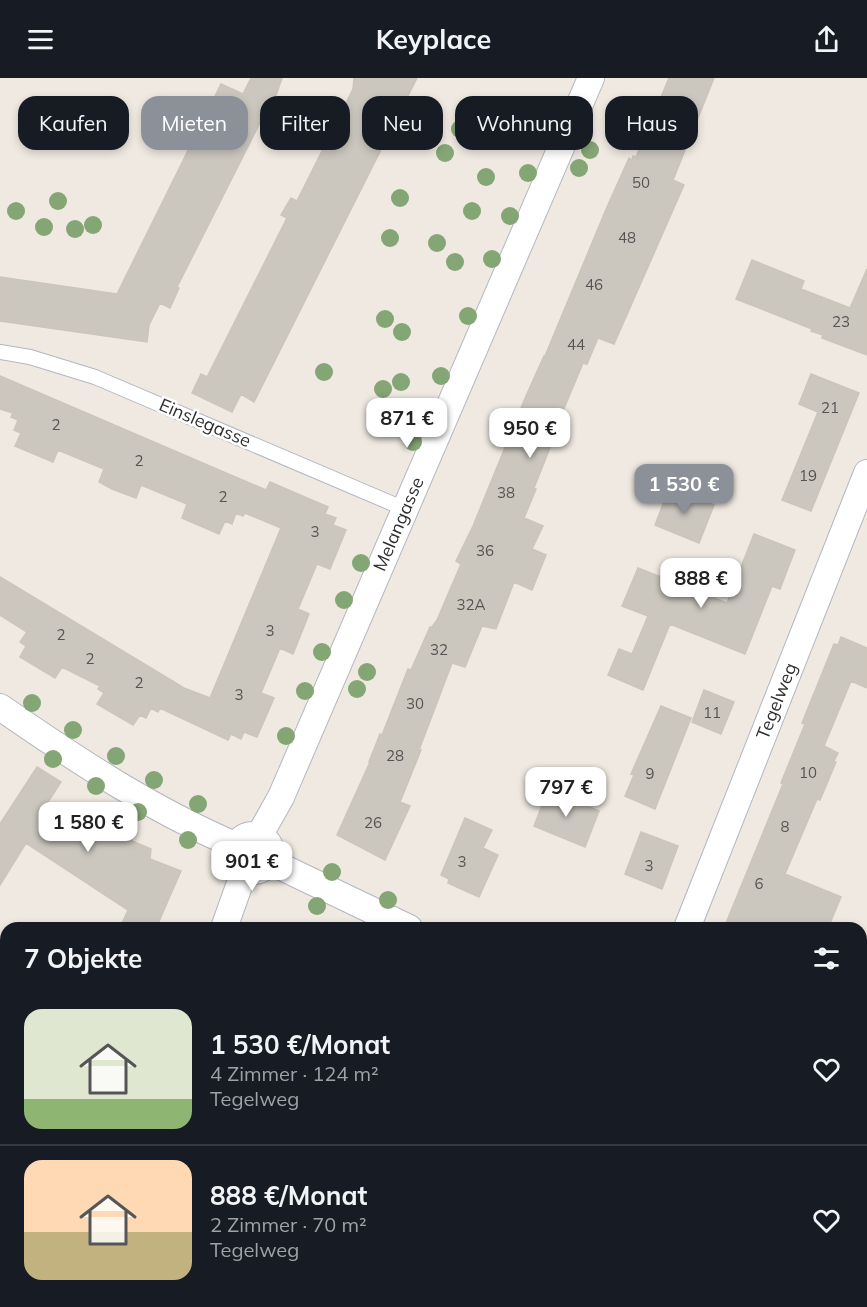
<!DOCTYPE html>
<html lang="de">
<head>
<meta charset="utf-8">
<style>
  :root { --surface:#171b24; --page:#242831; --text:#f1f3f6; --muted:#9ea1a6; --line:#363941; --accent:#8c9099 }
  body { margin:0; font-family:Mulish,sans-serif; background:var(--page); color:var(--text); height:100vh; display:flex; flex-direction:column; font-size:22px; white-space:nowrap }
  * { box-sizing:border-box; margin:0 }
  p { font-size:20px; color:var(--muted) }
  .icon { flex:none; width:33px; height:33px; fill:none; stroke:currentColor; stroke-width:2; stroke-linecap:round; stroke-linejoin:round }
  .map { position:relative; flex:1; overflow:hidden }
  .side { position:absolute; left:0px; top:844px; width:867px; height:386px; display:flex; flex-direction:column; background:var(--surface); border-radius:18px 18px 0 0; box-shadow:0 3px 9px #0003 }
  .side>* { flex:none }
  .top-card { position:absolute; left:18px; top:18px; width:831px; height:54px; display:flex; gap:12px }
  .price { position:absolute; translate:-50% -51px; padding:0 14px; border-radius:12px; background:#fff; color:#222; font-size:20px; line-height:39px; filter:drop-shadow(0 2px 3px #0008) }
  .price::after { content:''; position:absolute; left:50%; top:36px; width:18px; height:14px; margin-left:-9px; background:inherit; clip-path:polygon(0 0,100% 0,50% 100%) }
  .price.current { background:var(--accent); color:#fff }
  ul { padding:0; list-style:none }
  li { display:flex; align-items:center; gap:18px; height:150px; padding:0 24px }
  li+li { border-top:2px solid var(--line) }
  li span { display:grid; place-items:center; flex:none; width:168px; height:120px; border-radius:18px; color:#555 }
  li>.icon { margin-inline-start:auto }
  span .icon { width:72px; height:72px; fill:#fffc; stroke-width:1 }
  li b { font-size:26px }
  h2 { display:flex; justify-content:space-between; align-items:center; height:72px; padding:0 24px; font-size:26px }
  .tag { padding:0 21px; border-radius:18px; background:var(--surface); box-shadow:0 3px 9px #0003; font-size:21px; line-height:54px }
  .tag.current { background:var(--accent); color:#fff }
  header { display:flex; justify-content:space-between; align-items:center; height:78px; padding:0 24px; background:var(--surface); font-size:27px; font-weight:700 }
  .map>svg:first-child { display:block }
  .green { fill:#b6e59e }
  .pitch { fill:#c9ec9a }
  .building { fill:#cbc7bf; stroke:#cbc5ba; stroke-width:1.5 }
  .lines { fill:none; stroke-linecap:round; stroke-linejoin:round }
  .service-casing { stroke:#b4b7c1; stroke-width:16 }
  .minor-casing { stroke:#b4b7c1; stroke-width:28 }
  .service { stroke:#fff; stroke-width:14 }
  .minor { stroke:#fff; stroke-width:26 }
  .tree { fill:#84a574 }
  .labels { text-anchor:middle; stroke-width:5; stroke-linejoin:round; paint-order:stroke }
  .number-label { font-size:15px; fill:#555452 }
  .street-label { font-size:18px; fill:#2e2e2e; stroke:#fff }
</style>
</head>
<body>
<header><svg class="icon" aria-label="menu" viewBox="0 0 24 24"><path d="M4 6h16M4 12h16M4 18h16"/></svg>Keyplace<svg class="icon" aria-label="share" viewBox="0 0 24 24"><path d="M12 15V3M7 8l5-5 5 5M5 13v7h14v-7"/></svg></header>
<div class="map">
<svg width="867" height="1229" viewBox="0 0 867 1229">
  <rect width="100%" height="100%" fill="#efe9e1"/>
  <path class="green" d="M127,1224h384l-2,5h-383z"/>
  <path class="pitch" d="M277,1224h179l-2,5h-180z"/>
  <path class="building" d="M251,0h31l-9,26 -3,-1 -93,184 2,1 -9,20 -10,-5 -11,22 -2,17 -147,-21v-44l117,17 104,-210 22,10z
    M354,0h63l-163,324 -13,-8 -9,18 -40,-19 9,-19 6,3 80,-159 -6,-3 10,-17 6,3 56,-112z
    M669,0h45l-41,102 11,5 -70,159 -16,-6 -11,26 -4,-1 -28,67h2l-23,58 2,1 -12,29 19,8 -11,23 14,6 -14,35 -18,-8 -18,47 -14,-3 -17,41 -13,-4 -33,87h2l-21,52 10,4 -25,54 -48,-25 33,-73h-1l11,-28 2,1 26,-66 3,1 19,-43h2l5,-7 24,-56 -5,-3 17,-35 53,-130 18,-40h1l62,-149 22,-49 3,2 1,-4 3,1z
    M752,182l52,21 -3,8 49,19 17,-39v86l-45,-17 1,-3 -12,-4 1,-2 -76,-30z
    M811,296l48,19 -48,118 -29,-11 36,-88 -19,-8z
    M0,298l266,114 4,-8 58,25 -3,7 11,4 -3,7 13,5 -16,39 -13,-5 -19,45 11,5 -16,40 -13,-6 -19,45 13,5 -17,39 -13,-5 -3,7 -10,-5 -3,6 -68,-32 -2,4 -7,-4 -5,10 -6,-3 -7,10 -36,-21 7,-11 -6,-4 2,-3 -38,-19 -7,11 -35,-21 6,-11 -6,-4 7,-10 -27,-17v-38l184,111 26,10 71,-170 -36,-15 -2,3 -7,-3 -4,11 -7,-3 -6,13 -37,-16 5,-14 -46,-19 -5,13 -24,-9 -13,-7 5,-13 -46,-19 -5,12 -38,-16 6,-13 -7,-3 4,-10 -7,-3 2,-4 -13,-4z
    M670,408l44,19 -15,38 -44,-18z
    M754,456l41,16 -15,39 -8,-3 -27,68 -75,-30 -27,66 -35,-15 11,-26 13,5 16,-38 -26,-10 16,-38 89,35z
    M841,559l26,11v40l-16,-7 -27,65 14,7 -4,8 2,1 -16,38 -3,-1 -32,75 56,23 -13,31h-104l59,-144 -2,-1 24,-59 -3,-1 32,-79 4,1z
    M704,612l30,12 -13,32 -29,-12z
    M661,628l30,12 -36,91 -30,-13 9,-21 -3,-1z
    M37,689l24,15 -15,23 36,21 8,-15 40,24 2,6 19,8 -1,10 31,12 -25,57h-36l8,-18 -102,-67 -26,42v-61z
    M548,712l51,21 -14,36 -51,-21z
    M465,740l27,12 -9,18 15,7 -19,42 -31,-14 1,-4 -8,-4z
    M641,754l37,14 -16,43 -37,-15z"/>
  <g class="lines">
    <defs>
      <path id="service" d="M0,274l30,5 65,20 310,132"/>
      <g id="minor">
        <path d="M0,629c75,52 152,103 237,139"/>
        <circle cx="253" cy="775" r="18"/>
        <path id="s1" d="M259,758l22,-39 310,-719"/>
        <path d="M269,783l140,67"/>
        <path d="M224,850l21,-59"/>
        <path id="s2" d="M687,850l180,-455"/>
        <path d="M861,1077l6,3"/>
        <path d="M55,1229l3,-5"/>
        <path d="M527,1229l2,-5"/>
      </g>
    </defs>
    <use href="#service" class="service-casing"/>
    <use href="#minor" class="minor-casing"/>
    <use href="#service" class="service"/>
    <use href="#minor" class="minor"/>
  </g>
  <g class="tree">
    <circle cx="549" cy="48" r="9"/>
    <circle cx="460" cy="51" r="9"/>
    <circle cx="515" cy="53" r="9"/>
    <circle cx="590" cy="72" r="9"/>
    <circle cx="445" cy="75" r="9"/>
    <circle cx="579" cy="90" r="9"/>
    <circle cx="528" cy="95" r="9"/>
    <circle cx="486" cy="99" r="9"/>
    <circle cx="400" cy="120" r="9"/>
    <circle cx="58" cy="123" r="9"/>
    <circle cx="16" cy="133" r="9"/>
    <circle cx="472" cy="133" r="9"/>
    <circle cx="510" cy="138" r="9"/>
    <circle cx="93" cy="147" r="9"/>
    <circle cx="44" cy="149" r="9"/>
    <circle cx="75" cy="151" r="9"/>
    <circle cx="390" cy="160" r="9"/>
    <circle cx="437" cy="165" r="9"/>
    <circle cx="492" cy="181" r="9"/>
    <circle cx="455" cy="184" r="9"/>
    <circle cx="468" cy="238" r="9"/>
    <circle cx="385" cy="241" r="9"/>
    <circle cx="402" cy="254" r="9"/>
    <circle cx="324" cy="294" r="9"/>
    <circle cx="441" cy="298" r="9"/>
    <circle cx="401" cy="304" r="9"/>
    <circle cx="383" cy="311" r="9"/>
    <circle cx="413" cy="364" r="9"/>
    <circle cx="361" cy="485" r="9"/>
    <circle cx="344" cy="522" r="9"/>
    <circle cx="322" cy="574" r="9"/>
    <circle cx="367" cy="594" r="9"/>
    <circle cx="357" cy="611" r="9"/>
    <circle cx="305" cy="613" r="9"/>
    <circle cx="32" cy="625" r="9"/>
    <circle cx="73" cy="652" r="9"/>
    <circle cx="286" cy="658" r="9"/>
    <circle cx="116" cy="678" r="9"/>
    <circle cx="53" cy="681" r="9"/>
    <circle cx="154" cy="702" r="9"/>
    <circle cx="96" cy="708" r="9"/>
    <circle cx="198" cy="726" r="9"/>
    <circle cx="138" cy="734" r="9"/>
    <circle cx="188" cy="762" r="9"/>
    <circle cx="332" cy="794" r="9"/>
    <circle cx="388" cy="822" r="9"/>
    <circle cx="317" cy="828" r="9"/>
  </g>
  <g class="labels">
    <g class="number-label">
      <text x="641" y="110">50</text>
      <text x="627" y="165">48</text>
      <text x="594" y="212">46</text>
      <text x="841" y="249">23</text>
      <text x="576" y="272">44</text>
      <text x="830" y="335">21</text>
      <text x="56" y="352">2</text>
      <text x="139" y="388">2</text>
      <text x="808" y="403">19</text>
      <text x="506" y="420">38</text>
      <text x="223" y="424">2</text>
      <text x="315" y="459">3</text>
      <text x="485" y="478">36</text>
      <text x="471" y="532">32A</text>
      <text x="270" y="558">3</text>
      <text x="61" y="562">2</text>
      <text x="439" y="577">32</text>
      <text x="90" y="586">2</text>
      <text x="139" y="610">2</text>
      <text x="239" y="622">3</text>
      <text x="415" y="631">30</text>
      <text x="712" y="640">11</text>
      <text x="395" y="683">28</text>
      <text x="808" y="700">10</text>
      <text x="650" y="701">9</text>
      <text x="373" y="750">26</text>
      <text x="785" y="754">8</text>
      <text x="462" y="789">3</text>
      <text x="649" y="793">3</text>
      <text x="759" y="811">6</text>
    </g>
    <g class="street-label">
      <text transform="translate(205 345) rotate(23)" y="6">Einslegasse</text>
      <text dy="6" stroke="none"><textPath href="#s1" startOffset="342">Melangasse</textPath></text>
      <text dy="6" stroke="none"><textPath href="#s2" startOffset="244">Tegelweg</textPath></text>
    </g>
  </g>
</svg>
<b class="price" style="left:407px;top:371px">871 €</b>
<b class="price" style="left:530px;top:381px">950 €</b>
<b class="price current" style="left:684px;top:437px">1 530 €</b>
<b class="price" style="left:701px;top:531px">888 €</b>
<b class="price" style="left:566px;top:740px">797 €</b>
<b class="price" style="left:88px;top:775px">1 580 €</b>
<b class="price" style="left:252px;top:814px">901 €</b>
<div class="top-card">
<a class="tag">Kaufen</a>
<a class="tag current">Mieten</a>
<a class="tag">Filter</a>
<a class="tag">Neu</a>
<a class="tag">Wohnung</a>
<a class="tag">Haus</a>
</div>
<section class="side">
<h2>7 Objekte<svg class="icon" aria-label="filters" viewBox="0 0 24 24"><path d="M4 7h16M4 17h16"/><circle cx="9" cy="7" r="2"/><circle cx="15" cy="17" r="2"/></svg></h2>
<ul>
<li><span style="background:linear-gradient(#dfe7d0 75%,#8fb573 0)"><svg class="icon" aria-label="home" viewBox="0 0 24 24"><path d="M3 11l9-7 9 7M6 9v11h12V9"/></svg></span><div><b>1 530 €/Monat</b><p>4 Zimmer · 124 m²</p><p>Tegelweg</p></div><svg class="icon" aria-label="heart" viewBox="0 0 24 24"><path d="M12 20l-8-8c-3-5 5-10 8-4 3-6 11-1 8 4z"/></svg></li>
<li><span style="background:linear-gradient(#ffd9b3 60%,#c2b280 0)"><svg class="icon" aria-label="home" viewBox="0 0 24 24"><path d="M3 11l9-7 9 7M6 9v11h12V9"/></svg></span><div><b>888 €/Monat</b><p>2 Zimmer · 70 m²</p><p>Tegelweg</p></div><svg class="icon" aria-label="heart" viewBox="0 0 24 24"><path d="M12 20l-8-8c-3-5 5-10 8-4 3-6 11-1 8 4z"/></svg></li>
</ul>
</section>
</div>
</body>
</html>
